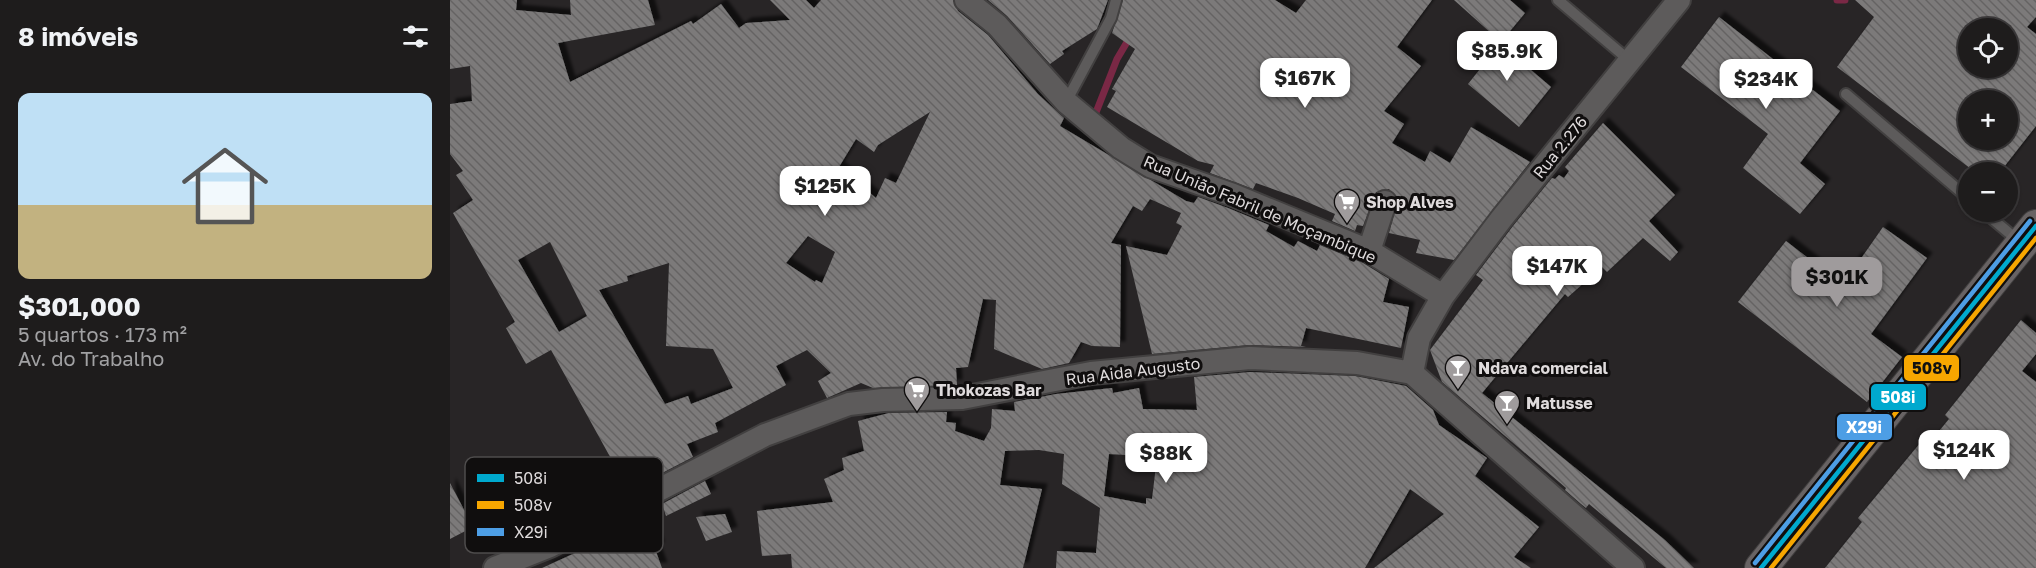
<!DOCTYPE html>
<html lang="pt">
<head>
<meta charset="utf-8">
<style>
  :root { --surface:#1e1c1c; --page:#2b2929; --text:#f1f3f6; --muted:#a1a1a3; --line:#3c3a3b; --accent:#9f9b9c }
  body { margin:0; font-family:"Golos Text",sans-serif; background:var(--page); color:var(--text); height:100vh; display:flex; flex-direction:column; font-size:22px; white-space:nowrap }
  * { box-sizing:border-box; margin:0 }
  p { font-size:20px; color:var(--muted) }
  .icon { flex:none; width:33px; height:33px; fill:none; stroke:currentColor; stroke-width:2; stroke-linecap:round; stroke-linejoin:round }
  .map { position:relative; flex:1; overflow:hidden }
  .sheet { display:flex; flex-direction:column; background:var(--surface); width:450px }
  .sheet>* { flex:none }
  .fabs { position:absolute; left:1508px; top:18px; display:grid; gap:12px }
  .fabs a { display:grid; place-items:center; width:60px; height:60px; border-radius:50%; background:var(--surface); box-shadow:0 2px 4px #0004,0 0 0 2px var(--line); font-size:30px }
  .price { position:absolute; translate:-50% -51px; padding:0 14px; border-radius:12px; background:#fff; color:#222; font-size:20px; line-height:39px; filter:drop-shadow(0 2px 3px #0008) }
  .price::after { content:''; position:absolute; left:50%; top:36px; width:18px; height:14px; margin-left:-9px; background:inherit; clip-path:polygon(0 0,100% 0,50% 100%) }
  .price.current { background:var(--accent); color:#111 }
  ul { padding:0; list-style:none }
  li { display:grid; align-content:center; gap:12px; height:318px; padding:0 18px }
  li+li { border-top:2px solid var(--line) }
  li span { display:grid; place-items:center; height:186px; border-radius:12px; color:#555 }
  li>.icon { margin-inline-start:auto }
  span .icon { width:108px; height:108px; fill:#fffc; stroke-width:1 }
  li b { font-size:26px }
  h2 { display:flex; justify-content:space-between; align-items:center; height:72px; padding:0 18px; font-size:26px }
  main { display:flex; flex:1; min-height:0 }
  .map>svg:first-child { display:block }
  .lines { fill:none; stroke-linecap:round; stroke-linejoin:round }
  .stream { stroke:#7a2845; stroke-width:7 }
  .building { fill:url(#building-back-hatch); fill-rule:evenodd; filter:url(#shadow) }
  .lane-casing { stroke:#424040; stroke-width:14 }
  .street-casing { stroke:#424040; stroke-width:26 }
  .secondary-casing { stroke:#424040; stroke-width:34 }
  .lane { stroke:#5d5b5b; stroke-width:10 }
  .street { stroke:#5d5b5b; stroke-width:22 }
  .secondary { stroke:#686364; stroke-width:32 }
  .bus-1-casing { stroke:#100e0e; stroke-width:9 }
  .bus-2-casing { stroke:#100e0e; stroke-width:9 }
  .bus-3-casing { stroke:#100e0e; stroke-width:9 }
  .bus-1 { stroke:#00a9ce; stroke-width:4.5 }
  .bus-2 { stroke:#f7a600; stroke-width:4.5 }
  .bus-3 { stroke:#4d9ee5; stroke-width:4.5 }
  .labels { text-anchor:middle; stroke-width:6; stroke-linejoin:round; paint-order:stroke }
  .street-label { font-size:16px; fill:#dfdbdc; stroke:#100e0e }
  .poi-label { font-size:16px; font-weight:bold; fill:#dfdbdc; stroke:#100e0e; text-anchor:start }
  .key { fill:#100e0e; stroke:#4e4c4c; stroke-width:1.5 }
  .key-label { font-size:16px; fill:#dfdbdc }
  .line-badge { stroke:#100e0e; stroke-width:2 }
  .badge-label { font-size:16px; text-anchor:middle; font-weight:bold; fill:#fff }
  .pale-badge-label { font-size:16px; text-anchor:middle; font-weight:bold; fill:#111 }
</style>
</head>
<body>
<main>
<section class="sheet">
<h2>8 imóveis<svg class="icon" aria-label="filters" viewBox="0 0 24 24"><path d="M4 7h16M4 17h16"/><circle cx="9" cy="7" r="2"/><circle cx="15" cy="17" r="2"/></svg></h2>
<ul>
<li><span style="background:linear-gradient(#bfe0f5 60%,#c2b280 0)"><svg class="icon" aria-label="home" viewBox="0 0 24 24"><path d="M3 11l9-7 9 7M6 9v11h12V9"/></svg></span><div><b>$301,000</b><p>5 quartos · 173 m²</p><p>Av. do Trabalho</p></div></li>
</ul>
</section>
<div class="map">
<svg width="1586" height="568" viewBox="0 0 1586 568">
  <defs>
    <pattern id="building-back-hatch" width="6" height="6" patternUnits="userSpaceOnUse" patternTransform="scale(1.5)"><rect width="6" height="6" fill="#7b7a7a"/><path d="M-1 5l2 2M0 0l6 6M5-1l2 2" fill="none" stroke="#656464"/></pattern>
    <filter id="shadow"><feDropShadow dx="5.5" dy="-5.5" stdDeviation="1.5" flood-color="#0009"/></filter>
  </defs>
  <rect width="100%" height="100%" fill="#282526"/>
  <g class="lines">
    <path class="stream" d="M1387,0h8
      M643,120l24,-61 13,-22"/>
  </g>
  <path class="building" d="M0,0h67l-1,10 55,5 -1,-15h78l7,25 -97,18 12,39 121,-61 2,3 28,-20 18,24 7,-5 44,-3 -20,-20h36l8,8 7,-8h132l5,11 30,24 50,59 26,24 -4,8 126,75 8,2 4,-6 30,11 41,17 -3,6 28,16 4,-6 19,10 3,-6 43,18 26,16 -6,23 26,5 -8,41 -95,-20 -5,18 5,1 -57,-2 -97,9 -26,-108 41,9 15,-29 -6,-3 5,-10 -31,-14 -8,12 -9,-5 -22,37 10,2 -1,102 -28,-1 -11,-4 -12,21 -27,6 -48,-20 2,-49 -13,-1 -15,68 -12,1 1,17 -84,3 -12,-5 -34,15 -9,-17 13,-8 -24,-23 -31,16 10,19 -71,38 3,9 -31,12 6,13 -114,59 -9,-16 49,-27 -68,-123 -25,14 -20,-36 9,-6 -62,-109 20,-13 -17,-25 7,-4 -13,-17v-50l22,-3 -2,-35 -20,3zM480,112l-34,71 -11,-5 -9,20 -37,-31 17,-28 18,13 4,-7zM358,236l27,16 -13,31 -6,-3 -1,2 -29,-19zM100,242l37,74 -28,16 -41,-72zM219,263l-3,83 47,3 20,39 -42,16 -3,-8 -23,8 -66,-114 29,-9 -1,-5z
    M538,0h120l-11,29 -35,22 2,3 -14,10 -43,-48z
    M673,0h152l21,13 10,-13h126l-35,47 24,19 -37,45 20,13 -12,19 33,19 5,-11 20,12 21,-36 59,35 -76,98 -38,-7 4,-13 -31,-7 9,-33 -9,-11 -13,3 -13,34 -6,-1 -2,6 -23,-10 3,-7 -37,-16 -42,-15 -3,6 -43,-16 4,-8 -16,-4 -91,-54 9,-16 -4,-2 23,-40 -23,-16z
    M1004,0h56l15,13 -24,29z
    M1405,0h181v17l-9,10 9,7v92l-36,46h-25l-138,-105 37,-50zM1518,28h39v40h-39zM1518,100h39v40h-39z
    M1269,17l121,94 -40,52 25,21 -25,30 -57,-46 25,-34 -87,-67z
    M1041,36l60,51 -32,40 -51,-43 12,-15 -10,-7z
    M1153,123l72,72 -26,26 29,31 -8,9 -27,-23 -36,34 -5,-5 -34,30 -3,-3 -83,99 183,147 29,28h-28l-77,-64 -3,4 -5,-4 -16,-14 1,-2 -124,-106 -12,-32 53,-70 -7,-5 37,-49 39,-48 3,1 4,-4 5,3 5,-7 -4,-4z
    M1433,227l44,31 -56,76 31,23 -35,45 -129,-100 48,-61 53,41 18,-25 3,3z
    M1571,320l15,13v21l-14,17 14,11v186h-211l37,-46 -4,-4 63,-76 5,5 23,-28 -4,-4z
    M800,372l105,4 51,10 27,24 6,15 48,33 -12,18 64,51 -25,30 17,11h-157l70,-54 -34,-25 -45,79h-309l1,-17 39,2 4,-45 -38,-24 2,-30 -25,-4 -34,1 -5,34 42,4 -19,79h-231l-1,-14 -29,2 -5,-45 76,-9 -9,-23 20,-9 -2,-12 22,-7 -6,-30 31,-8 58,-1 -1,10 10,1 -1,8 29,10 7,-13 1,-19 23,2 -1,-9 42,-8 56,-6 1,5 26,-5 4,21 54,1 -3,-33zM659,454l48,3 -5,42 -6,-1v6l-42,-8z
    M255,481l6,13 -45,22 -4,-12z
    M0,483l23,44 -23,12z
    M275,514l7,18 -26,9 -10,-24z
    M198,520l11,27 -4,2 7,19h-120z"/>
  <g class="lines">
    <defs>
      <path id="lane" d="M1108,0l72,61
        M1396,94l122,104
        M616,102l45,-84 5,-18
        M1534,212l37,31"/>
      <path id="street" d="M516,0l31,25 69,77 55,46 29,18 83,29 136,56 74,45
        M919,251l16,-49
        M45,568l55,-22 215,-111 84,-31 34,-4 79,-2 129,-25 159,-15 107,5 55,10
        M1183,568l-221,-195 7,-35 24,-42 59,-78 177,-218"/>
      <path id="secondary" d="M1311,568l275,-342"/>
    </defs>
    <use href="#lane" class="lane-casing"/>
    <use href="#street" class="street-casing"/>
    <use href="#secondary" class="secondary-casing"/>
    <use href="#lane" class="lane"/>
    <use href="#street" class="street"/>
    <use href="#secondary" class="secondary"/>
    <defs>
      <path id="bus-1" d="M1311,568l275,-342"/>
      <path id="bus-2" d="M1321,568l265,-330"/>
      <path id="bus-3" d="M1305,563l275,-342"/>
    </defs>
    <use href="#bus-1" class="bus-1-casing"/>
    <use href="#bus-2" class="bus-2-casing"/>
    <use href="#bus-3" class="bus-3-casing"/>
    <use href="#bus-1" class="bus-1"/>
    <use href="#bus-2" class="bus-2"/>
    <use href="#bus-3" class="bus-3"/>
  </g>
  <defs>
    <symbol id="supermarket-pin" viewBox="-11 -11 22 30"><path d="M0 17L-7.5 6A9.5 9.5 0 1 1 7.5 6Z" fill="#9f9b9c" stroke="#100e0e"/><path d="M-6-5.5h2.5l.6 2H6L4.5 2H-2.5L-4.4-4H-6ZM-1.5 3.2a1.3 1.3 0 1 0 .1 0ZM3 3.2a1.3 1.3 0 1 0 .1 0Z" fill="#fff"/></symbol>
    <symbol id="bar-pin" viewBox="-11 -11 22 30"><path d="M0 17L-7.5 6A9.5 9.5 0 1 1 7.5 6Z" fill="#9f9b9c" stroke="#100e0e"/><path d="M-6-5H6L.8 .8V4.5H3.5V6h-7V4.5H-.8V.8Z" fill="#fff"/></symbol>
  </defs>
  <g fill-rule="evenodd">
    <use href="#supermarket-pin" x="882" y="187" width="30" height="40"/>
    <use href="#bar-pin" x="993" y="353" width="30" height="40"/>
    <use href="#supermarket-pin" x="452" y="375" width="30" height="40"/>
    <use href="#bar-pin" x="1042" y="388" width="30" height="40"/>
  </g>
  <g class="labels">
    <g class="street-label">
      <text transform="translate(1110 147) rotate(-51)" y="6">Rua 2.276</text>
      <text transform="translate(810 209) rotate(23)" y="6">Rua União Fabril de Moçambique</text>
      <text transform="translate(683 371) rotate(-7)" y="6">Rua Aida Augusto</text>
    </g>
    <g class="poi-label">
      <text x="916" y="208">Shop Alves</text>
      <text x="1028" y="374">Ndava comercial</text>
      <text x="486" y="396">Thokozas Bar</text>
      <text x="1076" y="409">Matusse</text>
    </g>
  </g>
  <rect x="15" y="457" width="198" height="96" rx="9" class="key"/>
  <rect x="27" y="474" width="27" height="8" fill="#00a9ce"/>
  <rect x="27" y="501" width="27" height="8" fill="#f7a600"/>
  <rect x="27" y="528" width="27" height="8" fill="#4d9ee5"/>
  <g class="key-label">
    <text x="64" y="484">508i</text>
    <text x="64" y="511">508v</text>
    <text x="64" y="538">X29i</text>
  </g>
  <g class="line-badge">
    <rect x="1453" y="354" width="57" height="28" rx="6" fill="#f7a600"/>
    <rect x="1420" y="383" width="57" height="28" rx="6" fill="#00a9ce"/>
    <rect x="1386" y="413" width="57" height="28" rx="6" fill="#4d9ee5"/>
  </g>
  <g class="badge-label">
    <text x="1448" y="403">508i</text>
    <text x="1414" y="433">X29i</text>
  </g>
  <g class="pale-badge-label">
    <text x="1482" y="374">508v</text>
  </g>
</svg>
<div class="fabs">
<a><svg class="icon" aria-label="locate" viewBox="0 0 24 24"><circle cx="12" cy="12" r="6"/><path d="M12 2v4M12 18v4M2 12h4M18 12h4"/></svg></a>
<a>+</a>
<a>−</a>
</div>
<b class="price" style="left:1057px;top:82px">$85.9K</b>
<b class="price" style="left:855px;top:109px">$167K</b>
<b class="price" style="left:1316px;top:110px">$234K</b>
<b class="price" style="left:375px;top:217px">$125K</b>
<b class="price" style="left:1107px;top:297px">$147K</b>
<b class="price current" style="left:1387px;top:308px">$301K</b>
<b class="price" style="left:1514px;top:481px">$124K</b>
<b class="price" style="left:716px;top:484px">$88K</b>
</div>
</main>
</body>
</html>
